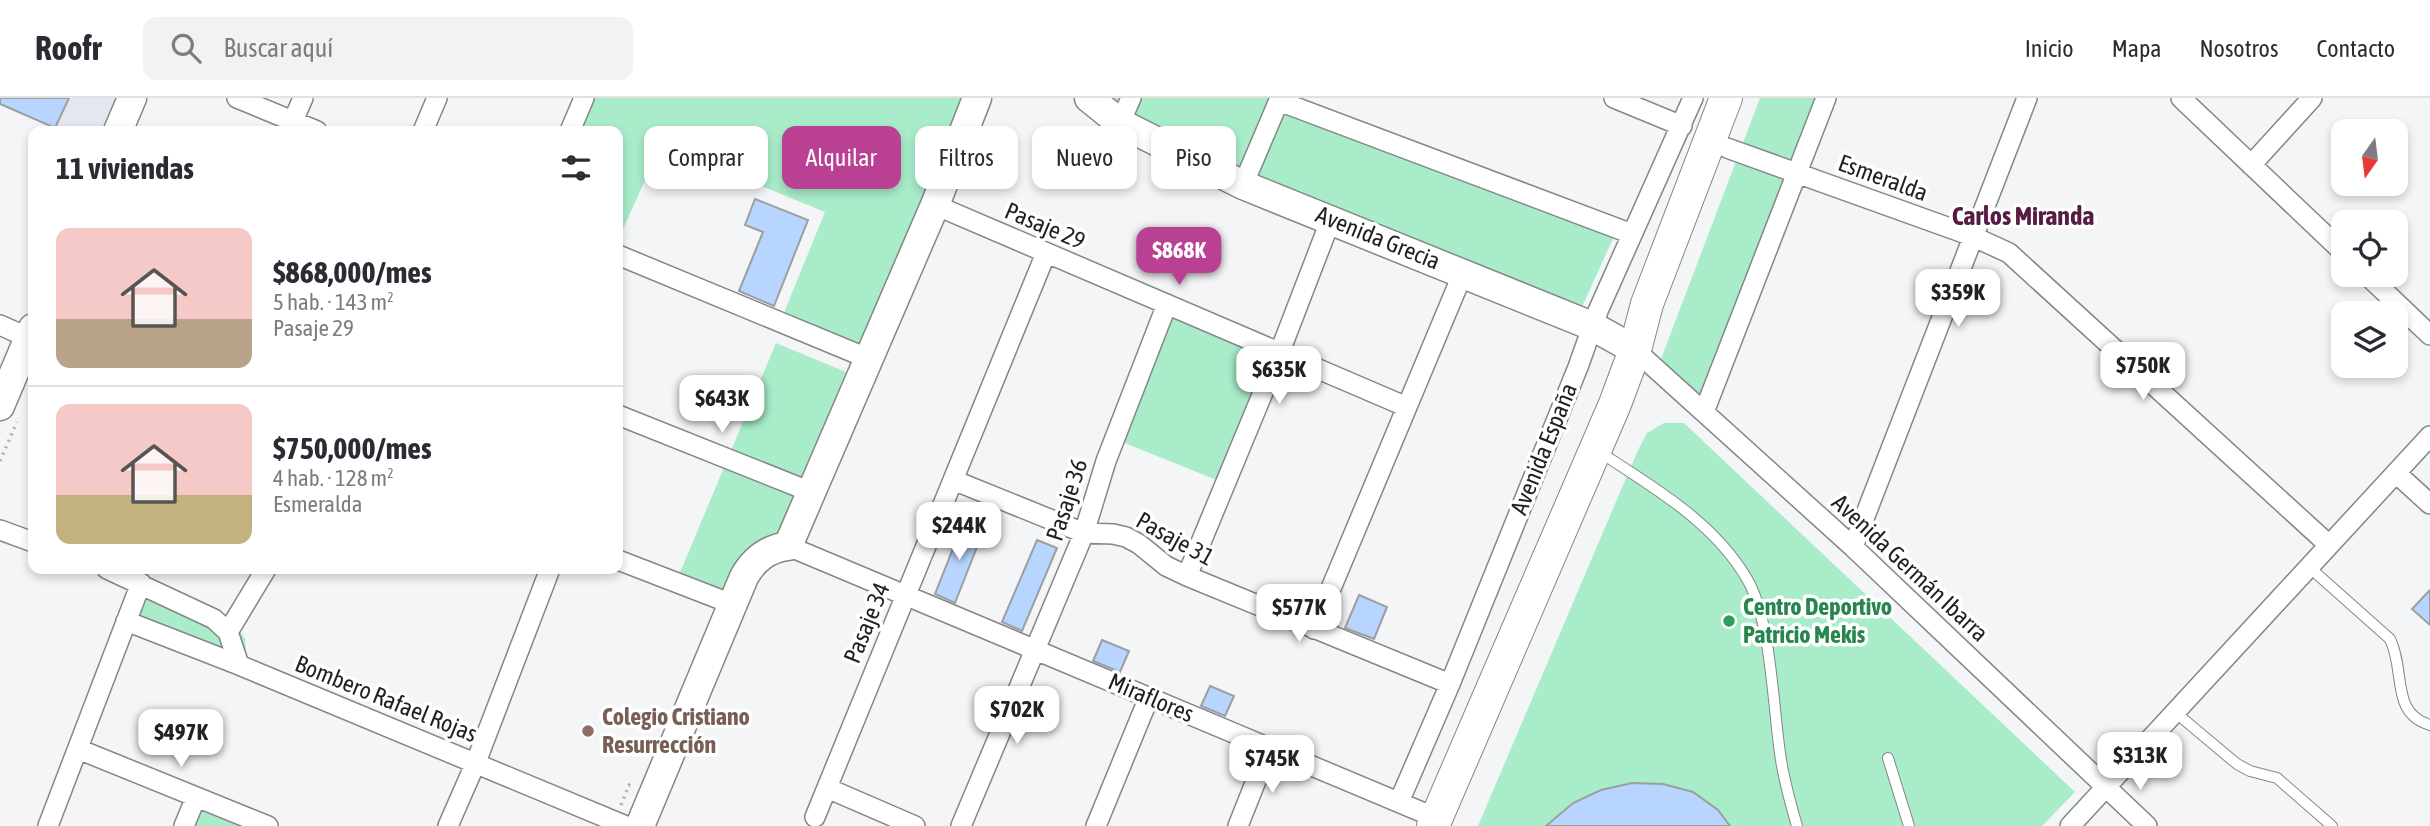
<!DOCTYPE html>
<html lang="es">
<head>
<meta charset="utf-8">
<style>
  :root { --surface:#fff; --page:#f2f2f3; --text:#2b2b33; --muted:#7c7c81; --line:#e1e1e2; --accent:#b94093 }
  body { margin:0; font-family:"Asap Condensed",sans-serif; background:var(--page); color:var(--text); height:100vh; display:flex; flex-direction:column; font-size:26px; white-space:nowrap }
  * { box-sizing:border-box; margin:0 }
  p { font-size:23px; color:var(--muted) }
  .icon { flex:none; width:38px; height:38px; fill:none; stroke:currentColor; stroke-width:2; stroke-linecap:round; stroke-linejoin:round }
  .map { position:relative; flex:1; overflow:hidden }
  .details { position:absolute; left:28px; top:28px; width:595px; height:448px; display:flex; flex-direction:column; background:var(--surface); border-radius:14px; box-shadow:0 4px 10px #0003 }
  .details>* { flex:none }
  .top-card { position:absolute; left:644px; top:28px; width:665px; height:63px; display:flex; gap:14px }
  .needle { width:46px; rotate:194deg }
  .fabs { position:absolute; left:2331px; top:21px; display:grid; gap:14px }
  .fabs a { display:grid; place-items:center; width:77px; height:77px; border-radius:14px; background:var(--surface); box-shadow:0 4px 10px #0003; font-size:35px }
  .price { position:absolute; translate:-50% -60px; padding:0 16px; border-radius:14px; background:#fff; color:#222; font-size:23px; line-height:46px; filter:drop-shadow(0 2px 4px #0008) }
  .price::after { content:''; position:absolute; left:50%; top:42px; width:21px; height:16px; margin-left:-10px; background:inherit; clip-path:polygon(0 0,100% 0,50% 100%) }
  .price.selected { background:var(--accent); color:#fff }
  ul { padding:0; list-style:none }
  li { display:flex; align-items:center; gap:21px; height:175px; padding:0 28px }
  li+li { border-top:2px solid var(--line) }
  li span { display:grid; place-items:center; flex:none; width:196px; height:140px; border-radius:14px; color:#555 }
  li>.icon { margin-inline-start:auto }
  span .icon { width:84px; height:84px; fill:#fffc; stroke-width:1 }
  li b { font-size:30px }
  h2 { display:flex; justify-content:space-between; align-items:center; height:84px; padding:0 28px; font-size:30px }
  .chip { padding:0 24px; border-radius:14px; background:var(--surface); box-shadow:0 4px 10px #0003; font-size:24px; line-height:63px }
  .chip.selected { background:var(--accent); color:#fff }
  header { display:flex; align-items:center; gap:42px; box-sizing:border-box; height:98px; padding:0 35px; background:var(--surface); border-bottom:2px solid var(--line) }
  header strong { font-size:33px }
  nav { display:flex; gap:38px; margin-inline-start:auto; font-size:24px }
  .search { width:490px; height:63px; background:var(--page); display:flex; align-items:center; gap:18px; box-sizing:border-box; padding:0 24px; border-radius:14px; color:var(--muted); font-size:26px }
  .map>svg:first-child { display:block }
  .built { fill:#e3e8f0 }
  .green { fill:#a8ecca }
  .building { fill:#b7d5ff; stroke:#9d9e9f; stroke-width:2 }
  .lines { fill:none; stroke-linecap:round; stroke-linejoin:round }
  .lane-casing { stroke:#858687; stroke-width:12 }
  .street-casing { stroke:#858687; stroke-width:22 }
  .secondary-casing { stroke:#858687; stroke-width:31 }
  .primary-casing { stroke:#858687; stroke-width:34 }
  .path { stroke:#afb0b1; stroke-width:3.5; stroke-dasharray:2 5; stroke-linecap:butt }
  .lane { stroke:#fff; stroke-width:10 }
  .street { stroke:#fff; stroke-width:19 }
  .secondary { stroke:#fff; stroke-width:28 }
  .primary { stroke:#fff; stroke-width:32 }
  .leisure-dot { fill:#2e9e5b; stroke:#fff; stroke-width:2.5 }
  .education-dot { fill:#8d6e63; stroke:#fff; stroke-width:2.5 }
  .labels { text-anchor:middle; stroke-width:7; stroke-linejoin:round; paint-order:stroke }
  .street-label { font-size:24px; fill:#1f2020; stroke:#fff }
  .leisure-label { font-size:24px; font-weight:bold; fill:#27864d; stroke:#fff; text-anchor:start }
  .education-label { font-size:24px; font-weight:bold; fill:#785e54; stroke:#fff; text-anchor:start }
  .neighbourhood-label { font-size:26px; font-weight:bold; fill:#561c44; stroke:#fff }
</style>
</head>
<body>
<header>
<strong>Roofr</strong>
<div class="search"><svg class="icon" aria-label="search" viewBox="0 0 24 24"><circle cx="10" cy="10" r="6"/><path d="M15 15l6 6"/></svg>Buscar aquí</div>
<nav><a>Inicio</a><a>Mapa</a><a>Nosotros</a><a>Contacto</a></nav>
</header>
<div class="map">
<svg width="2430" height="728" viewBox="0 0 2430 728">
  <rect width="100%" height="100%" fill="#f4f5f7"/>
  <path class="built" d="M0,0h117l-15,33h-41l-61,-27z"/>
  <path class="green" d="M593,0h376l-105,251 -81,-34 42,-103 -164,-67 -43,95v-109h-40z
    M1101,0h180l335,134 -34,75 -348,-134z
    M1760,0h73l-123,312 -49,-51z
    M1167,213l105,45 -53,125 -104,-42z
    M776,245l70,29 -67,161 -33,17 -19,45 -48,-20z
    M1664,325h20l391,369 -33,34h-564l160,-376 9,-17z
    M141,487l97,43 7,11 3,32 -121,-52z
    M201,712l41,16h-47z"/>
  <path class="building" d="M0,0h69l-14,30 -55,-24z
    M755,101l53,21 -34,86 -35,-15 24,-59 -18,-7z
    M964,423l20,8 -29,74 -20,-9z
    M1037,442l20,8 -35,83 -20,-9z
    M2430,492v35l-18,-16z
    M1359,497l28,12 -13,32 -29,-11z
    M1102,542l27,11 -9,21 -27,-11z
    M1210,588l24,10 -9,20 -24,-10z
    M1632,685l31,1 30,8 25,18 12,16h-184l27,-23 28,-13z"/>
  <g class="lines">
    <defs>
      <path id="lane" d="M1598,353c55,36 116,71 149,128 24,40 26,127 33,174 3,24 10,49 17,73
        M2309,469l81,72c16,33 0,74 40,86
        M2176,615l61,51 13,7 27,7 55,48
        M1888,660l21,68"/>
      <path id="street" d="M237,0l80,33
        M1614,0l68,28
        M2181,0l162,154
        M1279,3l353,133
        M293,23l10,-23
        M1120,25l11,-25
        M423,33l14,-33
        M570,33l14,-33
        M1727,50l245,88 37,17 320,292
        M2251,67l61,-67
        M1243,87l37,-87
        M935,107l472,202
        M618,157l249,103
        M2367,177l63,60
        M0,227l29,13
        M1635,252l218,197 294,279
        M1704,314l122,-314
        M618,317l193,77
        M2396,375l34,31
        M953,382l131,53 29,1 13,3 13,7 27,22 21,10 263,108
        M0,432l33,12
        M788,448l648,272
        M1853,449l174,-449
        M618,462l114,44
        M107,471l107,50 14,13 11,33
        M1187,478l92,-222 52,-135
        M126,523l113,44 387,161
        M1314,531l149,-356
        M228,534l38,-63
        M78,651l190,77
        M827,690l88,38
        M1399,704l51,-118 128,-317 20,-56 95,-213
        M815,719l231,-564
        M48,728l93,-243
        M184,728l12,-29
        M448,728l28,-64 74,-193
        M961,728l123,-293 22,-72 61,-157
        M1096,728l53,-129
        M1238,728l31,-78
        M2070,728l360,-390"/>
      <path id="secondary" d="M1089,0l31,25 123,62 349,141 43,24
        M118,33l14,-33
        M0,308l33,-78
        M640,728l104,-249c10,-18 23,-28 44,-31l147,-341 42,-107"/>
      <path id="primary" d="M1433,728l182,-422 20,-54 12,-46 79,-206"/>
    </defs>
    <use href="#lane" class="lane-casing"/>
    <use href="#street" class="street-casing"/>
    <use href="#secondary" class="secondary-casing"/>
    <use href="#primary" class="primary-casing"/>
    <path class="path" d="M0,363l17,-39
      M621,707l8,-20 5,2"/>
    <use href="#lane" class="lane"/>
    <use href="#street" class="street"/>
    <use href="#secondary" class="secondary"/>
    <use href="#primary" class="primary"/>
  </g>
  <circle class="leisure-dot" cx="1729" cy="523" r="7"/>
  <circle class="education-dot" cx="588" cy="633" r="7"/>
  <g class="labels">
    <g class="street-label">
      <text transform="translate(1883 80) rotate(20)" y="8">Esmeralda</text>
      <text transform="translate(1045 128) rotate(23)" y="8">Pasaje 29</text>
      <text transform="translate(1378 140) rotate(22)" y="8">Avenida Grecia</text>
      <text transform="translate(1544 351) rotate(-68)" y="8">Avenida España</text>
      <text transform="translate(1067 402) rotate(-72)" y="8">Pasaje 36</text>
      <text transform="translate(1175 441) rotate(29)" y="8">Pasaje 31</text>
      <text transform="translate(1910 470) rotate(43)" y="8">Avenida Germán Ibarra</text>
      <text transform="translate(867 525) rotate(-68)" y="8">Pasaje 34</text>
      <text transform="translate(1151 600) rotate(23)" y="8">Miraflores</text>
      <text transform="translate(386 601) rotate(22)" y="8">Bombero Rafael Rojas</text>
    </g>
    <g class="leisure-label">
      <text x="1743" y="517">Centro Deportivo<tspan x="1743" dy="28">Patricio Mekis</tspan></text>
    </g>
    <g class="education-label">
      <text x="602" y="627">Colegio Cristiano<tspan x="602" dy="28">Resurrección</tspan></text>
    </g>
    <g class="neighbourhood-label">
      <text x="2023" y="127">Carlos Miranda</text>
    </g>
  </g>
</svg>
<div class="fabs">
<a><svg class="needle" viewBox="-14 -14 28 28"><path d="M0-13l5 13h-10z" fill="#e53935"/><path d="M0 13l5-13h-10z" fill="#7c7c81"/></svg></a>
<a><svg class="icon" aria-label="locate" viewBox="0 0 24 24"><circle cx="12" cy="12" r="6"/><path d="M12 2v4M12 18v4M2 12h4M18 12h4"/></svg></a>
<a><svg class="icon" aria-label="layers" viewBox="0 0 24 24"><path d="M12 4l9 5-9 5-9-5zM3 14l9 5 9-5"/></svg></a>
</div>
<b class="price selected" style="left:1179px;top:189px">$868K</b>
<b class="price" style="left:1958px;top:231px">$359K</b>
<b class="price" style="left:2143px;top:304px">$750K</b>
<b class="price" style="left:1279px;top:308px">$635K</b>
<b class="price" style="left:722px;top:337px">$643K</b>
<b class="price" style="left:959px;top:464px">$244K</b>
<b class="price" style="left:1299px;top:546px">$577K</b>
<b class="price" style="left:1017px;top:648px">$702K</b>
<b class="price" style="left:181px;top:671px">$497K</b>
<b class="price" style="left:2140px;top:694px">$313K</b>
<b class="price" style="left:1272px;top:697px">$745K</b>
<div class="top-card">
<a class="chip">Comprar</a>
<a class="chip selected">Alquilar</a>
<a class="chip">Filtros</a>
<a class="chip">Nuevo</a>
<a class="chip">Piso</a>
</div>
<section class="details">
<h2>11 viviendas<svg class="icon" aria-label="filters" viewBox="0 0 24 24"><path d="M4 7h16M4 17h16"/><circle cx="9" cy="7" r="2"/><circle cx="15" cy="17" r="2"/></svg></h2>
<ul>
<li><span style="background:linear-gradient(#f6c9c9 65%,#b9a48a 0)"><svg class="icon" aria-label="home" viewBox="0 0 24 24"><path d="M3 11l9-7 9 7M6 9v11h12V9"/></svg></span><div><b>$868,000/mes</b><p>5 hab. · 143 m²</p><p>Pasaje 29</p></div></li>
<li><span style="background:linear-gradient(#f6c9c9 65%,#c2b280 0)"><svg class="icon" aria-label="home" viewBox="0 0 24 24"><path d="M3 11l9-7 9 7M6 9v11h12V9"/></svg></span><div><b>$750,000/mes</b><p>4 hab. · 128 m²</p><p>Esmeralda</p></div></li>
</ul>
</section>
</div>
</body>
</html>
